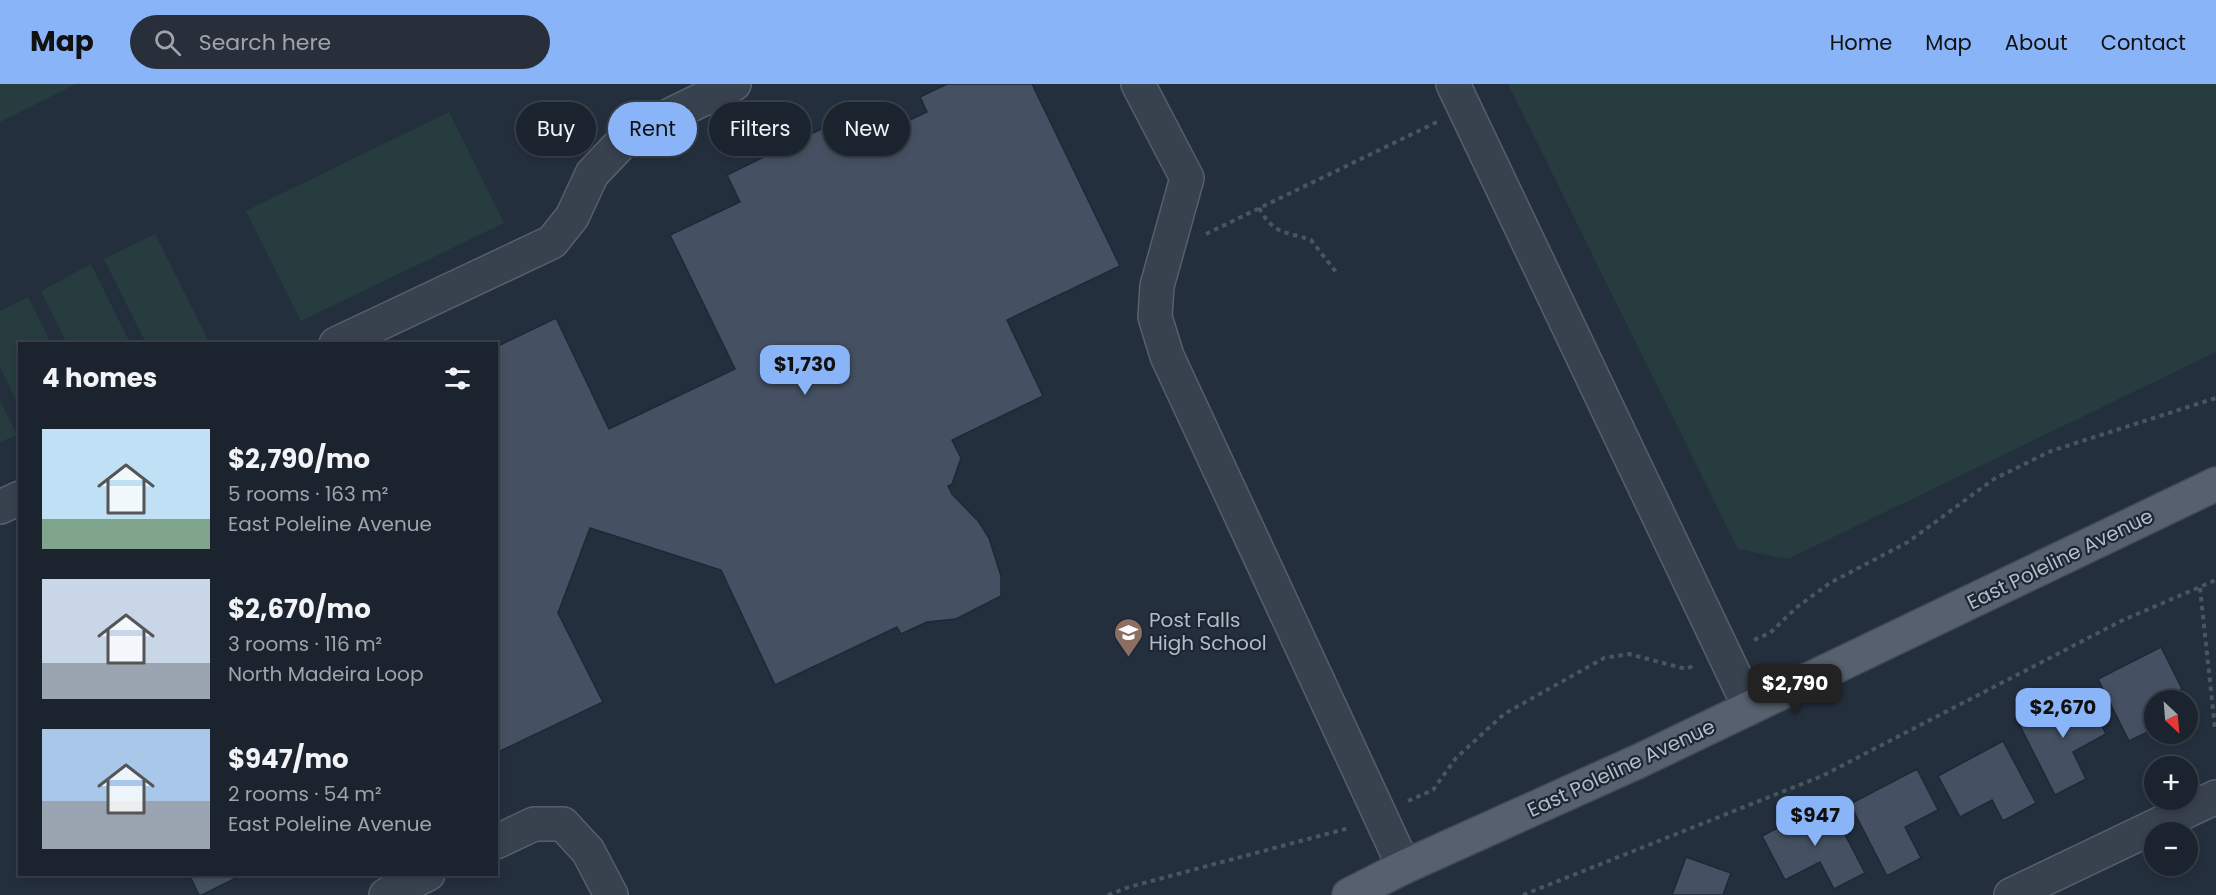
<!DOCTYPE html>
<html lang="en">
<head>
<meta charset="utf-8">
<style>
  :root { --surface:#1b232e; --page:#282f3a; --text:#f1f3f6; --muted:#a0a4aa; --line:#39404a; --accent:#8ab4f8 }
  body { margin:0; font-family:Poppins,sans-serif; background:var(--page); color:var(--text); height:100vh; display:flex; flex-direction:column; font-size:22px; white-space:nowrap }
  * { box-sizing:border-box; margin:0 }
  p { font-size:20px; color:var(--muted) }
  .icon { flex:none; width:33px; height:33px; fill:none; stroke:currentColor; stroke-width:2; stroke-linecap:round; stroke-linejoin:round }
  .map { position:relative; flex:1; overflow:hidden }
  .side { position:absolute; left:18px; top:258px; width:480px; height:534px; display:flex; flex-direction:column; background:var(--surface); border-radius:0px; box-shadow:0 3px 9px #0003,0 0 0 2px var(--line) }
  .side>* { flex:none }
  .guide { position:absolute; left:516px; top:18px; width:570px; height:54px; display:flex; gap:12px }
  .needle { width:39px; rotate:154deg }
  .controls { position:absolute; left:2144px; top:606px; display:grid; gap:12px }
  .controls a { display:grid; place-items:center; width:54px; height:54px; border-radius:50%; background:var(--surface); box-shadow:0 3px 9px #0003,0 0 0 2px var(--line); font-size:30px }
  .price { position:absolute; translate:-50% -51px; padding:0 14px; border-radius:12px; background:var(--accent); color:#111; font-size:20px; line-height:39px; filter:drop-shadow(0 2px 3px #0008) }
  .price::after { content:''; position:absolute; left:50%; top:36px; width:18px; height:14px; margin-left:-9px; background:inherit; clip-path:polygon(0 0,100% 0,50% 100%) }
  .price.on { background:#222; color:#fff }
  ul { padding:0; list-style:none }
  li { display:flex; align-items:center; gap:18px; height:150px; padding:0 24px }
  li span { display:grid; place-items:center; flex:none; width:168px; height:120px; border-radius:0px; color:#555 }
  li>.icon { margin-inline-start:auto }
  span .icon { width:72px; height:72px; fill:#fffc; stroke-width:1 }
  li b { font-size:26px }
  h2 { display:flex; justify-content:space-between; align-items:center; height:72px; padding:0 24px; font-size:26px }
  .tag { padding:0 21px; border-radius:27px; background:var(--surface); box-shadow:0 3px 9px #0003,0 0 0 2px var(--line); font-size:21px; line-height:54px }
  .tag.on { background:var(--accent); color:#111 }
  header { display:flex; align-items:center; gap:36px; box-sizing:border-box; height:84px; padding:0 30px; background:var(--accent); color:#111 }
  header strong { font-size:28px }
  nav { display:flex; gap:33px; margin-inline-start:auto; font-size:21px }
  .search { width:420px; height:54px; background:var(--page); display:flex; align-items:center; gap:15px; box-sizing:border-box; padding:0 21px; border-radius:33px; color:var(--muted); font-size:22px }
  .map>svg:first-child { display:block }
  .green { fill:#263c3f }
  .building { fill:#455162; stroke:#1f2835; stroke-width:1.5 }
  .lines { fill:none; stroke-linecap:round; stroke-linejoin:round }
  .minor-casing { stroke:#565f6c; stroke-width:36 }
  .major-casing { stroke:#414a57; stroke-width:36 }
  .path { stroke:#44595c; stroke-width:4; stroke-dasharray:4.5 4.5; stroke-linecap:butt }
  .minor { stroke:#38414e; stroke-width:33 }
  .major { stroke:#56606e; stroke-width:33 }
  .labels { text-anchor:middle; stroke-width:4.5; stroke-linejoin:round; paint-order:stroke }
  .street-label { font-size:20px; fill:#b4bcc9; stroke:#1d2633 }
  .poi-label { font-size:20px; fill:#b4bcc9; stroke:#1d2633; text-anchor:start }
</style>
</head>
<body>
<header>
<strong>Map</strong>
<div class="search"><svg class="icon" aria-label="search" viewBox="0 0 24 24"><circle cx="10" cy="10" r="6"/><path d="M15 15l6 6"/></svg>Search here</div>
<nav><a>Home</a><a>Map</a><a>About</a><a>Contact</a></nav>
</header>
<div class="map">
<svg width="2216" height="811" viewBox="0 0 2216 811">
  <rect width="100%" height="100%" fill="#242f3e"/>
  <path class="green" d="M0,0h76l-76,38z
    M1508,0h708v268l-428,207 -50,-10z
    M449,28l55,111 -203,98 -55,-110z
    M155,150l53,106 -7,3h-55l-42,-84z
    M91,180l39,79h-63l-26,-52z
    M28,213l23,46 -31,1 -1,63 -19,-40v-56z
    M0,317l17,34 -17,7z"/>
  <path class="building" d="M947,0h85l88,182 -113,54 36,76 -91,44 9,18 -9,26 -4,2 4,8 27,28 10,16 12,38v20l-45,23 -29,3 -26,12 -4,-7 -122,58 -54,-115 -131,-42 -32,85 45,89 -107,51v-406l60,-29 53,111 126,-60 -65,-134 70,-33 -13,-27 127,-62 14,27 59,-28 -7,-15z
    M2161,563l21,42 -14,7 3,4h-17v29l-25,12 -31,-62z
    M2084,606l22,44 -33,18 13,27 -31,16 -36,-71z
    M2003,657l33,62 -33,18 -11,-21 -32,17 -22,-41z
    M1917,685l21,41 -33,17 16,31 -34,18 -37,-72z
    M1828,718l37,71 -31,16 -14,-27 -35,18 -23,-44z
    M1686,773l45,16 -8,22h-51z
    M189,790h55l-42,21h-3z"/>
  <g class="lines">
    <defs>
      <path id="minor" d="M1138,0l49,94 -30,108 -2,31 12,39 237,511
        M1453,0l297,624
        M336,260l216,-102 20,-25 20,-43 37,-39 105,-51
        M0,423l20,-9
        M496,758l38,-18h29l25,27 23,44
        M386,811l42,-21
        M2011,811l205,-98"/>
      <path id="major" d="M1349,811l55,-28 235,-106 577,-277"/>
    </defs>
    <use href="#minor" class="minor-casing"/>
    <use href="#major" class="major-casing"/>
    <path class="path" d="M1259,124c15,27 26,23 52,32l25,32
      M1206,150l231,-112
      M2200,504l15,140
      M1754,556l16,-7 27,-26 33,-24 78,-41 86,-63 57,-28 165,-53
      M1408,717l25,-11 23,-32 48,-44 100,-56 25,-4 57,15 9,-4
      M1108,811l21,-8 220,-59
      M1523,811l299,-119 299,-155 95,-41"/>
    <use href="#minor" class="minor"/>
    <use href="#major" class="major"/>
  </g>
  <defs>
    <symbol id="school-pin" viewBox="-11 -11 22 30"><path d="M0 17L-7.5 6A9.5 9.5 0 1 1 7.5 6Z" fill="#8d6e63" stroke="#1d2633"/><path d="M0-5L7-2L0 1L-7-2ZM-4 1L0 2.5L4 1V4Q0 6-4 4Z" fill="#fff"/></symbol>
  </defs>
  <g fill-rule="evenodd">
    <use href="#school-pin" x="1112" y="532" width="33" height="45"/>
  </g>
  <g class="labels">
    <g class="street-label">
      <text transform="translate(2060 475) rotate(-26)" y="7">East Poleline Avenue</text>
      <text transform="translate(1621 684) rotate(-25)" y="7">East Poleline Avenue</text>
    </g>
    <g class="poi-label">
      <text x="1149" y="543">Post Falls<tspan x="1149" dy="23">High School</tspan></text>
    </g>
  </g>
</svg>
<div class="controls">
<a><svg class="needle" viewBox="-14 -14 28 28"><path d="M0-13l5 13h-10z" fill="#e53935"/><path d="M0 13l5-13h-10z" fill="#a0a4aa"/></svg></a>
<a>+</a>
<a>−</a>
</div>
<b class="price" style="left:805px;top:312px">$1,730</b>
<b class="price on" style="left:1795px;top:631px">$2,790</b>
<b class="price" style="left:2063px;top:655px">$2,670</b>
<b class="price" style="left:1815px;top:763px">$947</b>
<div class="guide">
<a class="tag">Buy</a>
<a class="tag on">Rent</a>
<a class="tag">Filters</a>
<a class="tag">New</a>
</div>
<section class="side">
<h2>4 homes<svg class="icon" aria-label="filters" viewBox="0 0 24 24"><path d="M4 7h16M4 17h16"/><circle cx="9" cy="7" r="2"/><circle cx="15" cy="17" r="2"/></svg></h2>
<ul>
<li><span style="background:linear-gradient(#bfe0f5 75%,#7fa58c 0)"><svg class="icon" aria-label="home" viewBox="0 0 24 24"><path d="M3 11l9-7 9 7M6 9v11h12V9"/></svg></span><div><b>$2,790/mo</b><p>5 rooms · 163 m²</p><p>East Poleline Avenue</p></div></li>
<li><span style="background:linear-gradient(#c9d6e8 70%,#9aa5b1 0)"><svg class="icon" aria-label="home" viewBox="0 0 24 24"><path d="M3 11l9-7 9 7M6 9v11h12V9"/></svg></span><div><b>$2,670/mo</b><p>3 rooms · 116 m²</p><p>North Madeira Loop</p></div></li>
<li><span style="background:linear-gradient(#a9c7e8 60%,#9aa5b1 0)"><svg class="icon" aria-label="home" viewBox="0 0 24 24"><path d="M3 11l9-7 9 7M6 9v11h12V9"/></svg></span><div><b>$947/mo</b><p>2 rooms · 54 m²</p><p>East Poleline Avenue</p></div></li>
</ul>
</section>
</div>
</body>
</html>
